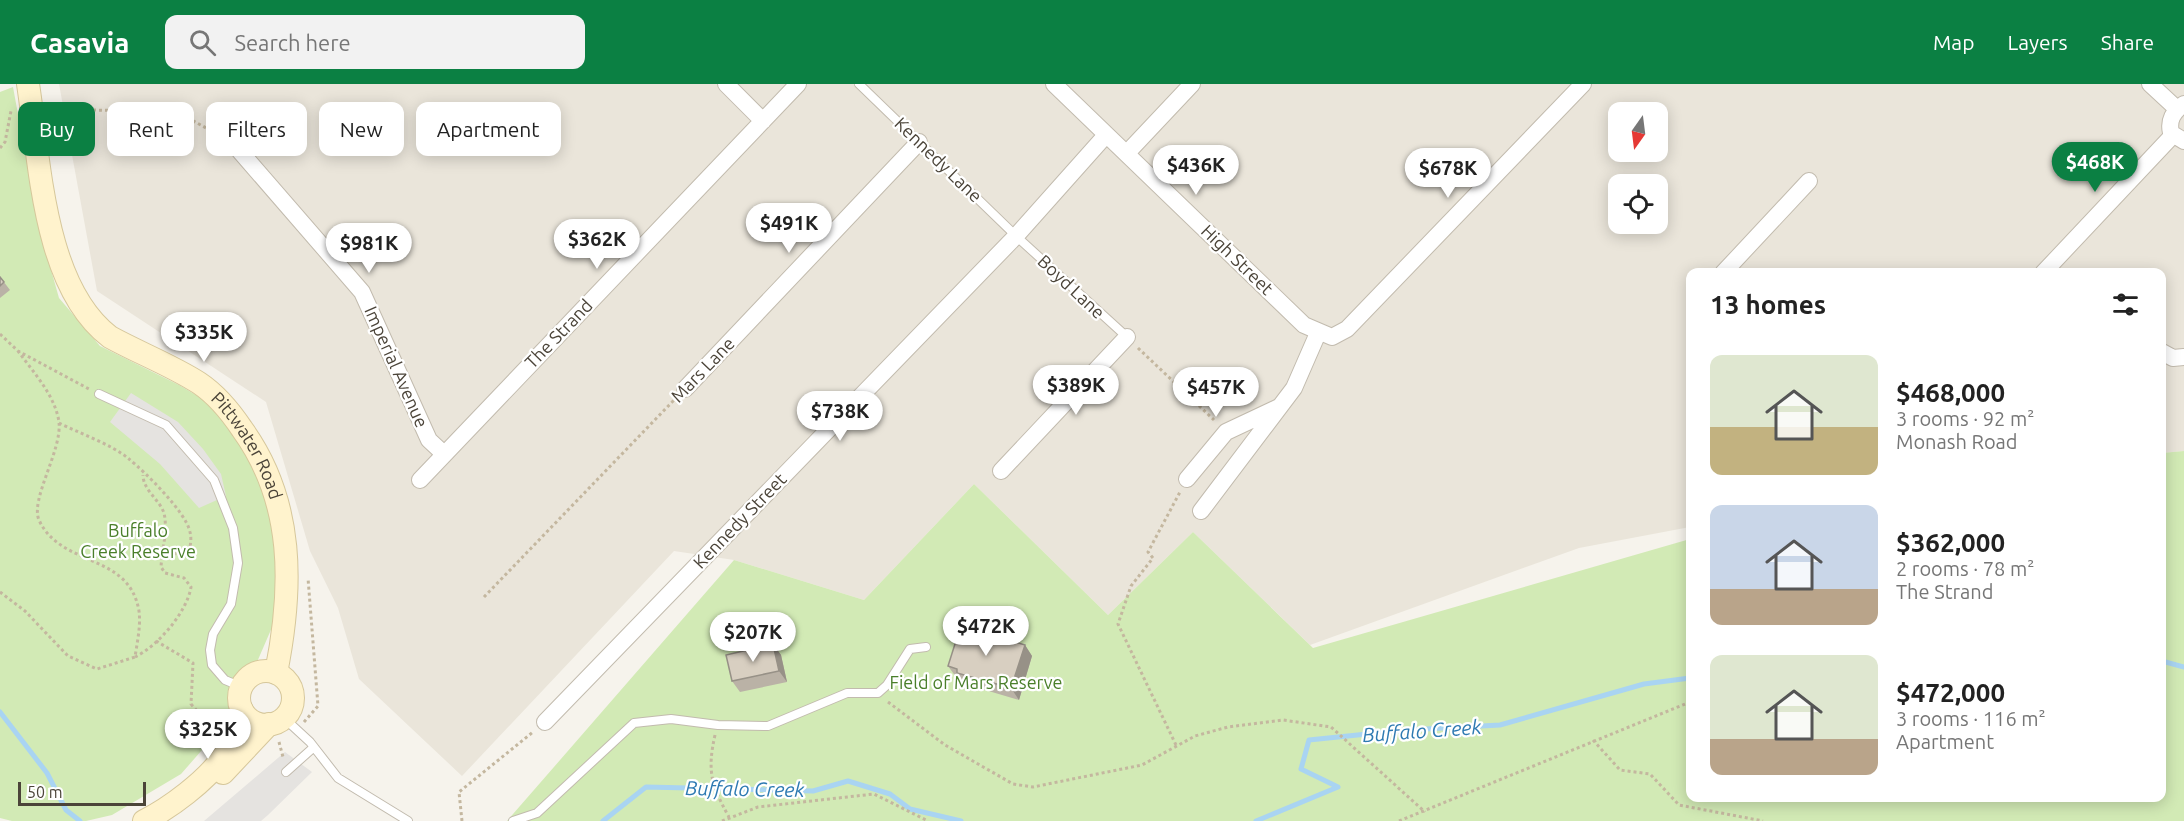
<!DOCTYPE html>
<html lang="en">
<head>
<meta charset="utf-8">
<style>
  :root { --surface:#fff; --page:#f2f2f2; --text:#222; --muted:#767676; --accent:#0b8043 }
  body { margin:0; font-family:Ubuntu,sans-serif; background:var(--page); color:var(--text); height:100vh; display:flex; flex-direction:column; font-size:22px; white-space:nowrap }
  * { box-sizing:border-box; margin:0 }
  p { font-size:20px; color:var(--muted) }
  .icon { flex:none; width:33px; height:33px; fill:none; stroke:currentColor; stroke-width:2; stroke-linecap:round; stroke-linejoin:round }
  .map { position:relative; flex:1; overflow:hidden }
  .panel { position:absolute; left:1686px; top:184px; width:480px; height:534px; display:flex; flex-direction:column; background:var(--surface); border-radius:12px; box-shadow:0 3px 15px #0003 }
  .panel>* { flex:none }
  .banner { position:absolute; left:18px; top:18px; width:570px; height:54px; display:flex; gap:12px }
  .needle { width:39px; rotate:194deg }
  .tools { position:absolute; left:1608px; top:18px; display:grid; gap:12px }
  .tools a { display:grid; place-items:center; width:60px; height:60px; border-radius:12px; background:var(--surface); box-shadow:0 3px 15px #0003; font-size:30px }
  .scale { position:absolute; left:18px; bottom:15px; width:128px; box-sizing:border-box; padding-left:6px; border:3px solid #4b4439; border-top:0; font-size:16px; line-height:21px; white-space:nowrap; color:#4b4439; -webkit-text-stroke:4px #fff; paint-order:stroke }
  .price { position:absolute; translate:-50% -51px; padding:0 14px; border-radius:21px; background:#fff; color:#222; font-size:20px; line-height:39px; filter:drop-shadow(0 2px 3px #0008) }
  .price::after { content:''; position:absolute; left:50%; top:36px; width:18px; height:14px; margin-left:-9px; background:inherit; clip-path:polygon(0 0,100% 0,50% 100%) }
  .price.selected { background:var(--accent); color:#fff }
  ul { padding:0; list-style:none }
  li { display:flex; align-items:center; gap:18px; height:150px; padding:0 24px }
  li span { display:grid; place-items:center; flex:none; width:168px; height:120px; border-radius:12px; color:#555 }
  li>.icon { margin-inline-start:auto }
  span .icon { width:72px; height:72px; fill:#fffc; stroke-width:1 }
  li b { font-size:26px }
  h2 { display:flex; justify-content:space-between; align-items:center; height:72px; padding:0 24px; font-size:26px }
  .tag { padding:0 21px; border-radius:12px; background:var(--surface); box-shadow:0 3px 15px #0003; font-size:21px; line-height:54px }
  .tag.selected { background:var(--accent); color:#fff }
  header { display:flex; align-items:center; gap:36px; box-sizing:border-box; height:84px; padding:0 30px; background:var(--accent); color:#fff }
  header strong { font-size:28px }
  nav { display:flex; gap:33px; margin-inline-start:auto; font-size:21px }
  .search { width:420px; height:54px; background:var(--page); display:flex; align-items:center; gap:15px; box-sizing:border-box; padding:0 21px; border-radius:12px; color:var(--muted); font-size:22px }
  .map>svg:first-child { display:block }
  .residential { fill:#eae5da; fill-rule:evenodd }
  .green { fill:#d2eab5 }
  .parking { fill:#e5e3e0 }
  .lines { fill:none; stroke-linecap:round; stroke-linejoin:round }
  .stream { stroke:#a9d4f2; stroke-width:5 }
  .service-casing { stroke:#c2bbae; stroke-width:10 }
  .minor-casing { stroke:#c2bbae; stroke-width:18 }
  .secondary-casing { stroke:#d6c79b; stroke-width:24 }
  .path { stroke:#c4b79f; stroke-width:3; stroke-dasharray:3 3; stroke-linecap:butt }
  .service { stroke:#fff; stroke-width:8 }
  .minor { stroke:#fff; stroke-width:16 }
  .secondary { stroke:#fff3cd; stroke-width:22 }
  .wall { fill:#bab2a6 }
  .shaded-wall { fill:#979187 }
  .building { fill:#d8cfc1; stroke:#979187; stroke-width:1.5 }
  .labels { text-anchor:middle; stroke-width:4.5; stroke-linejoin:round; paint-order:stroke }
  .street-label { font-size:18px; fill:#4b4439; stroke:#fff }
  .park-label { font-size:18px; fill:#4a7f2a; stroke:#fff }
  .water-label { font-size:20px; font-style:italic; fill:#2e7ab2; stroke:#fff }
</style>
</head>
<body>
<header>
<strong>Casavia</strong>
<div class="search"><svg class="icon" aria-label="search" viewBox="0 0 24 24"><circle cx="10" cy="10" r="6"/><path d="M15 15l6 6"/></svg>Search here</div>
<nav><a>Map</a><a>Layers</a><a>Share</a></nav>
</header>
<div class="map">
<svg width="2184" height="737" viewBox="0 0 2184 737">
  <rect width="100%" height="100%" fill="#f6f3ec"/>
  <path class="residential" d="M59,0h2125v367l-22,2v-180h-472v254l-111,21 -269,97 -117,-113 -85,83 -134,-131 -110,116 -130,-40 -60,-9 -212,225 -103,-97 -21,-71 -28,-57 -44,-149 -169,-111zM1618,28h40v40h-40zM1618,100h40v40h-40z"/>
  <path class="green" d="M13,3l25,137 21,74 41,48 79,39 42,25 35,54 24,78 -7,83 -19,44 -45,73 -28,32 -69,41 -26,6h-74l-12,-3v-726z
    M2184,367v370h-1677l227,-261 130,40 110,-116 134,131 85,-83 120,116 377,-109v259h472v-345z"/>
  <path class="parking" d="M131,309l47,29 25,27 18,25 5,22 -27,12 -39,-44 -50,-42z
    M285,668l27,20 -44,43 -7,6h-57z"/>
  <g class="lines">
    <path class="stream" d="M2162,577l22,6
      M0,628l47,61 19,37 14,11
      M603,737l43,-34 167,4 35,-10 42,13 20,15 51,12
      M1256,737l82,-34 -37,-18 8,-29 97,-10 94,-5 144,-41 46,-6"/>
    <defs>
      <path id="service" d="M859,0l157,152 111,101
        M99,310l67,31 48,55 19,48 5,35 -7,41 -18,30 -3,16 2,15 13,15 17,7
        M284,634l26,24 28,36 70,43
        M286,688l28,-25
        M513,737l24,-8 97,-90 37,-4 47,6 50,1 79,-33h31l9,-8 23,-36 16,-2"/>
      <path id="minor" d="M726,0l37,37
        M1054,0l250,241 28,12 15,-8 236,-245
        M2150,0l27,25
        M2184,20c-11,8 -16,16 -13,29l13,8
        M232,58l130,150 67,148 15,14
        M1127,69l65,-69
        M1723,189l86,-92
        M2043,189l130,-138
        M2162,268l11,6 11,-1
        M685,305l234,-247
        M1001,387l126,-134
        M1187,395l39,-47 53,-25
        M420,396l378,-396
        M1201,427l93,-123 24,-55
        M545,638l471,-486 90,-101"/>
      <g id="secondary">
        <path id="s1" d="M28,0c12,77 15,202 82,253 29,16 61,28 89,46 18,12 31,28 43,46 53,73 51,159 34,244"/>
        <circle cx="266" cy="614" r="27"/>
        <path d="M223,689l46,-49"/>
        <path d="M144,737c26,-13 62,-40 79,-64 10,-14 14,-31 19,-47"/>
      </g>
    </defs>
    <use href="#service" class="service-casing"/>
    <use href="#minor" class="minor-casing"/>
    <use href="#secondary" class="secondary-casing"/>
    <path class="path" d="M51,25l126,3 42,23
      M0,64l5,-6 6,-31
      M0,250l18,17 71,38
      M1138,264l76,72
      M59,339c20,10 52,21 70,36 16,13 57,53 61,73 2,8 0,16 -2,23l-48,-5
      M0,508l25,19 43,45 29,13 38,-12c2,-14 6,-31 4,-46 -10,-59 -78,-43 -100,-91 -9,-21 23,-69 20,-98 -4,-27 -26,-50 -41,-71
      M484,513l191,-198
      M156,557l37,22 -2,41 16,18 11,5
      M135,573c23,-11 52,-45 56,-70l-7,-9 -19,-5 -4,-6c1,-17 7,-37 3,-54 -5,-14 -21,-23 -21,-38
      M888,618l57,43 68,39 20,3 109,-22 53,-29 33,-9 55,-7 48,7 94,85
      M304,638l14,-16 -10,-128
      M715,651c-8,36 -4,50 14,82
      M1593,656l27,30 30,4 29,31 84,16
      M279,658l4,15
      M1176,661l-58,-121 13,-38 22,-28 -5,-6 32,-60
      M462,737l-3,-29 74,-60
      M722,737l36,-14 116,-13 54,27
      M1399,737l291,-119"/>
    <use href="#service" class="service"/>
    <use href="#minor" class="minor"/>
    <use href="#secondary" class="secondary"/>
  </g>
  <path class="wall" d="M0,193l10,13 -10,8z
    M773,560l8,11 6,27 -47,10 -8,-11z
    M1025,561l7,11 -13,44 -54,-16 -4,-5 -5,-2 -8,-11z"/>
  <path class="shaded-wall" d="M773,560l8,11 6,27 -8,-11z
    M1025,561l7,11 -13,44 -8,-12z"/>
  <path class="building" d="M0,193l4,5 -4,4z
    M961,541l64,20 -14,43 -54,-15v-4l-9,-3z
    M773,560l6,27 -47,10 -6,-26z"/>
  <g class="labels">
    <g class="street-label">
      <text transform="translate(938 76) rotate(44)" y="6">Kennedy Lane</text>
      <text transform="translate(1237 176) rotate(44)" y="6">High Street</text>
      <text transform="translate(1071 203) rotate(43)" y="6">Boyd Lane</text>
      <text transform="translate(559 250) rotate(-46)" y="6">The Strand</text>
      <text transform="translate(396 283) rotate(66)" y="6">Imperial Avenue</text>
      <text transform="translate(703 286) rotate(-46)" y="6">Mars Lane</text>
      <text dy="6" stroke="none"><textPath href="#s1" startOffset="453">Pittwater Road</textPath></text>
      <text transform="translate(740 437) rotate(-46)" y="6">Kennedy Street</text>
    </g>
    <g class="park-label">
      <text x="138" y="453">Buffalo<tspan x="138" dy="21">Creek Reserve</tspan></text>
      <text x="976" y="605">Field of Mars Reserve</text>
    </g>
    <g class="water-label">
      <text transform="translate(1422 647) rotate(-4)" y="7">Buffalo Creek</text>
      <text transform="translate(745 705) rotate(1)" y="7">Buffalo Creek</text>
    </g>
  </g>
</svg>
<div class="tools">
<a><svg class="needle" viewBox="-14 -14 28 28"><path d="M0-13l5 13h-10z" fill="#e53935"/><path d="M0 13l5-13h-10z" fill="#767676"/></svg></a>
<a><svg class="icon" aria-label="locate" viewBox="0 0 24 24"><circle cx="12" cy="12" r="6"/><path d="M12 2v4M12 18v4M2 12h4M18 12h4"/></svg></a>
</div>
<div class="scale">50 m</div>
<b class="price selected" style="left:2095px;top:109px">$468K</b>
<b class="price" style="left:1196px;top:112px">$436K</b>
<b class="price" style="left:1448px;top:115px">$678K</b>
<b class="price" style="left:789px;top:170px">$491K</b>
<b class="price" style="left:597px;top:186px">$362K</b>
<b class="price" style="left:369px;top:190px">$981K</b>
<b class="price" style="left:204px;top:279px">$335K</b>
<b class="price" style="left:1076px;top:332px">$389K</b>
<b class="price" style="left:1216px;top:334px">$457K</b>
<b class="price" style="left:840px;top:358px">$738K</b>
<b class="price" style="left:986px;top:573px">$472K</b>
<b class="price" style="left:753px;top:579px">$207K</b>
<b class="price" style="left:208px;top:676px">$325K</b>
<div class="banner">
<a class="tag selected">Buy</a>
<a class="tag">Rent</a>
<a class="tag">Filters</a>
<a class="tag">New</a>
<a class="tag">Apartment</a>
</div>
<section class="panel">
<h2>13 homes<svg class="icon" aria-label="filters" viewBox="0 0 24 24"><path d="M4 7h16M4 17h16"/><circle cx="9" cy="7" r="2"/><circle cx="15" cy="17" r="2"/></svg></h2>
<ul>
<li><span style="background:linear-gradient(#dfe7d0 60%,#c2b280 0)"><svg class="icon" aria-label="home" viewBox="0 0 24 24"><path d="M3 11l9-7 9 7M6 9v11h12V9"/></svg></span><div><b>$468,000</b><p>3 rooms · 92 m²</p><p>Monash Road</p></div></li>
<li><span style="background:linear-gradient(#c9d6e8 70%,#b9a48a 0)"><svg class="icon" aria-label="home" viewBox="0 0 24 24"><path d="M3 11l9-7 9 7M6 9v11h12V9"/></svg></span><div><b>$362,000</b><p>2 rooms · 78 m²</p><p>The Strand</p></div></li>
<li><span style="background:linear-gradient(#dfe7d0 70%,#b9a48a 0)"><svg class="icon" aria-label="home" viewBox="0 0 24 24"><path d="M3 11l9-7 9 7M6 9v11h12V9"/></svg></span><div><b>$472,000</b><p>3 rooms · 116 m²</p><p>Apartment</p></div></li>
</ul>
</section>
</div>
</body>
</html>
